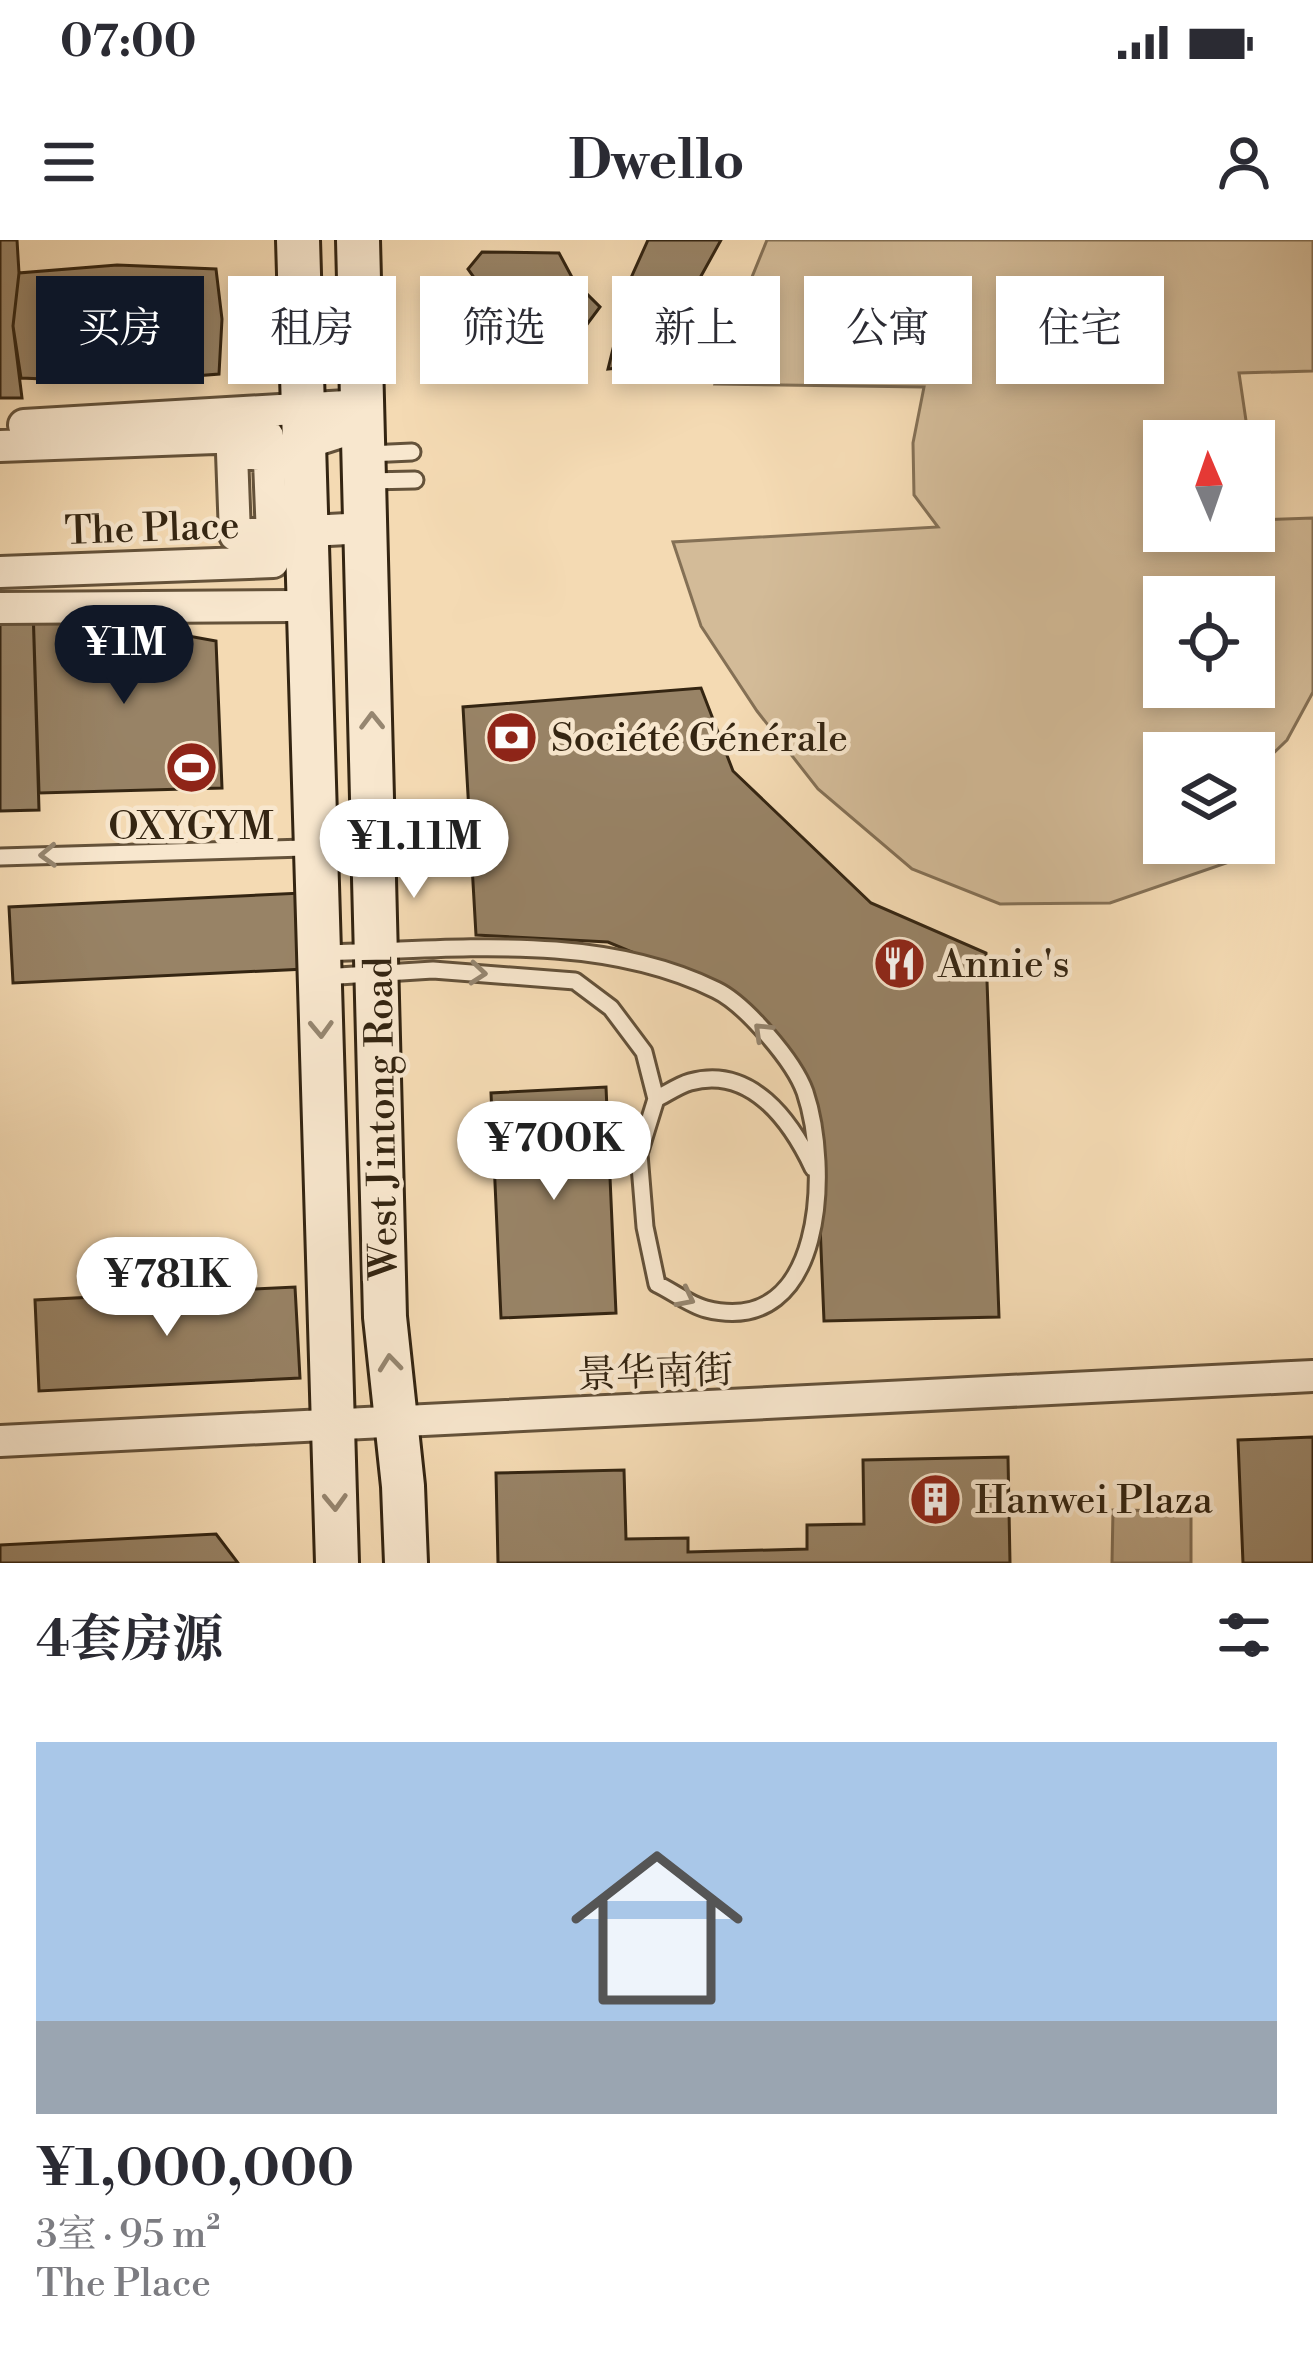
<!DOCTYPE html>
<html lang="zh">
<head>
<meta charset="utf-8">
<style>
  :root { --surface:#fff; --page:#f2f2f3; --text:#2b2b33; --muted:#7c7c81; --accent:#111827 }
  body { margin:0; font-family:"Libre Bodoni","Noto Serif SC",serif; background:var(--page); color:var(--text); height:100vh; display:flex; flex-direction:column; font-size:45px; white-space:nowrap }
  * { box-sizing:border-box; margin:0 }
  p { font-size:39px; color:var(--muted) }
  .icon { flex:none; width:66px; height:66px; fill:none; stroke:currentColor; stroke-width:2; stroke-linecap:round; stroke-linejoin:round }
  .map { position:relative; height:1323px; overflow:hidden }
  .drawer { display:flex; flex-direction:column; background:var(--surface); flex:1 }
  .drawer>* { flex:none }
  .top-card { position:absolute; left:36px; top:36px; width:1242px; height:108px; display:flex; gap:24px }
  .needle { width:78px; rotate:358deg }
  .tools { position:absolute; left:1143px; top:180px; display:grid; gap:24px }
  .tools a { display:grid; place-items:center; width:132px; height:132px; border-radius:0px; background:var(--surface); box-shadow:0 6px 18px #0003; font-size:60px }
  .price { position:absolute; translate:-50% -102px; padding:0 27px; border-radius:42px; background:#fff; color:#222; font-size:39px; line-height:78px; filter:drop-shadow(0 3px 6px #0008) }
  .price::after { content:''; position:absolute; left:50%; top:72px; width:36px; height:27px; margin-left:-18px; background:inherit; clip-path:polygon(0 0,100% 0,50% 100%) }
  .price.on { background:var(--accent); color:#fff }
  ul { padding:0; list-style:none }
  li { display:grid; align-content:center; gap:24px; height:636px; padding:0 36px }
  li span { display:grid; place-items:center; height:372px; border-radius:0px; color:#555 }
  li>.icon { margin-inline-start:auto }
  span .icon { width:216px; height:216px; fill:#fffc; stroke-width:1 }
  li b { font-size:51px }
  h2 { display:flex; justify-content:space-between; align-items:center; height:144px; padding:0 36px; font-size:51px }
  .tag { padding:0 42px; border-radius:0px; background:var(--surface); box-shadow:0 6px 18px #0003; font-size:42px; line-height:108px }
  .tag.on { background:var(--accent); color:#fff }
  .status { display:flex; justify-content:space-between; align-items:center; height:84px; padding:0 60px; background:var(--surface); direction:ltr }
  .status svg { height:33px; fill:currentColor }
  header { display:flex; justify-content:space-between; align-items:center; height:156px; padding:0 36px; background:var(--surface); font-size:54px; font-weight:700 }
  .map>svg:first-child { display:block }
  .green { fill:#d3bb98; stroke:#847055; stroke-width:3; fill-rule:evenodd }
  .water { fill:#b39c7c; stroke:#806c52; stroke-width:3 }
  .building { fill:#988366; stroke:#342512; stroke-width:3 }
  .lines { fill:none; stroke-linecap:round; stroke-linejoin:round }
  .lane-casing { stroke:#64523a; stroke-width:21 }
  .street-casing { stroke:#64523a; stroke-width:36 }
  .secondary-casing { stroke:#342512; stroke-width:48 }
  .lane { stroke:#f8e7ce; stroke-width:15 }
  .street { stroke:#f8e7ce; stroke-width:30 }
  .secondary { stroke:#f8e7ce; stroke-width:42 }
  .oneway { stroke:#968670 }
  .labels { text-anchor:middle; stroke-width:9; stroke-linejoin:round; paint-order:stroke }
  .street-label { font-size:39px; fill:#342512; stroke:#f8e7ce }
  .poi-label { font-size:39px; fill:#342512; stroke:#f8e7ce; text-anchor:start }
</style>
</head>
<body>
<div class="status"><b>07:00</b><svg viewBox="0 0 49 12"><path d="M0 12V9h3v3zM5 12V6h3v6zM10 12V3h3v9zM15 12V0h3v12zM26 1h20v11H26zM47 4h2v5h-2z"/></svg></div>
<header><svg class="icon" aria-label="menu" viewBox="0 0 24 24"><path d="M4 6h16M4 12h16M4 18h16"/></svg>Dwello<svg class="icon" aria-label="person" viewBox="0 0 24 24"><circle cx="12" cy="8" r="4"/><path d="M4 21q1-7 8-7t8 7"/></svg></header>
<div class="map">
<svg width="1313" height="1323" viewBox="0 0 1313 1323">
  <rect width="100%" height="100%" fill="#f4dab3"/>
  <filter id="stains"><feTurbulence type="fractalNoise" baseFrequency=".00167" numOctaves="4"/><feColorMatrix values="0 0 0 0 .2 0 0 0 0 .09 0 0 0 0 .02 0 0 0 .5 -.17"/></filter>
  <radialGradient id="worn" r=".72"><stop offset=".6" stop-color="#630" stop-opacity="0"/><stop offset="1" stop-color="#630" stop-opacity=".3"/></radialGradient>
  <path class="green" d="M767,0h546v131l-74,2 10,68h-85v90h90v-11l59,-2v174l-26,48 -32,31 9,79 -154,53 -110,1 -88,-35 -94,-80 -61,-78 -56,-85 -28,-84 265,-15 -24,-32 -1,-52 11,-56 -209,-3 26,-80zM1164,357h90v90h-90zM1164,513h90v90h-90z"/>
  <path class="water" d="M1113,1270l78,1v52h-79z"/>
  <path class="building" d="M0,0h17l2,33 -6,53 9,72h-22z
    M648,0h73l-31,56 -27,67 -55,6 22,-89z
    M482,12l77,1 15,28 26,26 -18,24 -36,18 -46,-35 -32,-45z
    M117,25l99,4 6,50 -3,55 -100,8 -98,-4 -8,-52 6,-53z
    M33,368l183,33 6,147 -183,5z
    M33,368l6,202 -39,1v-200z
    M701,448l32,83 138,132 115,50 13,364 -175,4 -8,-193 -39,-82 -40,-50 -129,-54 -132,-7 -13,-228z
    M302,653l3,76 -292,14 -4,-76z
    M606,847l10,226 -115,5 -10,-225z
    M295,1047l5,91 -261,13 -4,-91z
    M1313,1197v126h-70l-5,-123z
    M1008,1217l2,106h-512l-2,-90 128,-3 2,69 62,-1v14l119,-3v-24l57,-1 -1,-64z
    M216,1294l22,29h-238v-18z"/>
  <g class="lines">
    <defs>
      <path id="lane" d="M368,214l44,-2
        M368,241l47,-1
        M0,617l372,-11
        M321,713c129,-3 275,-22 395,37 29,14 78,71 89,102 25,74 21,247 -99,217 -16,-4 -34,-18 -49,-25l-12,-57 -6,-73 17,-55 -12,-47 -33,-44 -36,-27 -142,-11 -110,7
        M656,859c10,-5 23,-14 34,-17 61,-17 101,39 123,86"/>
      <path id="street" d="M24,185l339,-20
        M363,185l-94,30 -37,-2 3,82 131,-7
        M0,206l268,-10 5,126 -273,10
        M0,368l294,-2
        M0,1201l1313,-65"/>
      <path id="secondary" d="M298,0l39,1323
        M358,0l27,1077 18,169 3,77"/>
    </defs>
    <use href="#lane" class="lane-casing"/>
    <use href="#street" class="street-casing"/>
    <use href="#secondary" class="secondary-casing"/>
    <use href="#lane" class="lane"/>
    <use href="#street" class="street"/>
    <use href="#secondary" class="secondary"/>
  </g>
  <defs><path id="oneway-chevron" d="M-2-3.5L2.5 0L-2 3.5" fill="none" stroke-width="1.6" stroke-linecap="round" stroke-linejoin="round" transform="scale(3)"/></defs>
  <g class="oneway">
    <use href="#oneway-chevron" transform="translate(372 481) rotate(-91)"/>
    <use href="#oneway-chevron" transform="translate(48 615) rotate(178)"/>
    <use href="#oneway-chevron" transform="translate(478 733) rotate(5)"/>
    <use href="#oneway-chevron" transform="translate(321 789) rotate(88)"/>
    <use href="#oneway-chevron" transform="translate(762 791) rotate(-136)"/>
    <use href="#oneway-chevron" transform="translate(686 1058) rotate(27)"/>
    <use href="#oneway-chevron" transform="translate(390 1123) rotate(-96)"/>
    <use href="#oneway-chevron" transform="translate(335 1262) rotate(88)"/>
  </g>
  <defs>
    <symbol id="bank-disc" viewBox="-11 -11 22 22"><circle r="9.5" fill="#8f2418" stroke="#f8e7ce"/><path d="M-6-4H6V4H-6ZM0-2.3a2.3 2.3 0 1 0 0 4.6a2.3 2.3 0 1 0 0-4.6Z" fill="#fff"/></symbol>
    <symbol id="stadium-disc" viewBox="-11 -11 22 22"><circle r="9.5" fill="#8f2418" stroke="#f8e7ce"/><path d="M0-5a6.5 5 0 1 0 0 10a6.5 5 0 1 0 0-10ZM-3.5-1.8h7v3.6h-7Z" fill="#fff"/></symbol>
    <symbol id="restaurant-disc" viewBox="-11 -11 22 22"><circle r="9.5" fill="#8f2418" stroke="#f8e7ce"/><path d="M-5-6h1v4h1v-4h1v4h1v-4h1v5L-1.5 .5V6h-2V.5L-5-1ZM5-6V6H3V1.5H1.5Q1.5-4 5-6Z" fill="#fff"/></symbol>
    <symbol id="building-disc" viewBox="-11 -11 22 22"><circle r="9.5" fill="#8f2418" stroke="#f8e7ce"/><path d="M-4-6H4V6H1V3H-1V6H-4ZM-2.5-4.3h1.7v1.8h-1.7ZM.8-4.3h1.7v1.8H.8ZM-2.5-1h1.7V.8h-1.7ZM.8-1h1.7V.8H.8Z" fill="#fff"/></symbol>
  </defs>
  <g fill-rule="evenodd">
    <use href="#bank-disc" x="482" y="468" width="59" height="59"/>
    <use href="#stadium-disc" x="162" y="498" width="59" height="59"/>
    <use href="#restaurant-disc" x="870" y="694" width="59" height="59"/>
    <use href="#building-disc" x="906" y="1230" width="59" height="59"/>
  </g>
  <g class="labels">
    <g class="street-label">
      <text transform="translate(152 287) rotate(-2)" y="14">The Place</text>
      <text transform="translate(380 878) rotate(-91)" y="14">West Jintong Road</text>
      <text transform="translate(655 1131) rotate(-2)" y="14">景华南街</text>
    </g>
    <g class="poi-label">
      <text x="551" y="511">Société Générale</text>
      <text x="191" y="599" text-anchor="middle">OXYGYM</text>
      <text x="938" y="737">Annie's</text>
      <text x="975" y="1273">Hanwei Plaza</text>
    </g>
  </g>
  <rect width="100%" height="100%" filter="url(#stains)"/>
  <rect width="100%" height="100%" fill="url(#worn)"/>
</svg>
<div class="tools">
<a><svg class="needle" viewBox="-14 -14 28 28"><path d="M0-13l5 13h-10z" fill="#e53935"/><path d="M0 13l5-13h-10z" fill="#7c7c81"/></svg></a>
<a><svg class="icon" aria-label="locate" viewBox="0 0 24 24"><circle cx="12" cy="12" r="6"/><path d="M12 2v4M12 18v4M2 12h4M18 12h4"/></svg></a>
<a><svg class="icon" aria-label="layers" viewBox="0 0 24 24"><path d="M12 4l9 5-9 5-9-5zM3 14l9 5 9-5"/></svg></a>
</div>
<b class="price on" style="left:124px;top:467px">¥1M</b>
<b class="price" style="left:414px;top:661px">¥1.11M</b>
<b class="price" style="left:554px;top:963px">¥700K</b>
<b class="price" style="left:167px;top:1099px">¥781K</b>
<div class="top-card">
<a class="tag on">买房</a>
<a class="tag">租房</a>
<a class="tag">筛选</a>
<a class="tag">新上</a>
<a class="tag">公寓</a>
<a class="tag">住宅</a>
</div>
</div>
<section class="drawer">
<h2>4套房源<svg class="icon" aria-label="filters" viewBox="0 0 24 24"><path d="M4 7h16M4 17h16"/><circle cx="9" cy="7" r="2"/><circle cx="15" cy="17" r="2"/></svg></h2>
<ul>
<li><span style="background:linear-gradient(#a9c7e8 75%,#9aa5b1 0)"><svg class="icon" aria-label="home" viewBox="0 0 24 24"><path d="M3 11l9-7 9 7M6 9v11h12V9"/></svg></span><div><b>¥1,000,000</b><p>3室 · 95 m²</p><p>The Place</p></div></li>
</ul>
</section>
</body>
</html>
